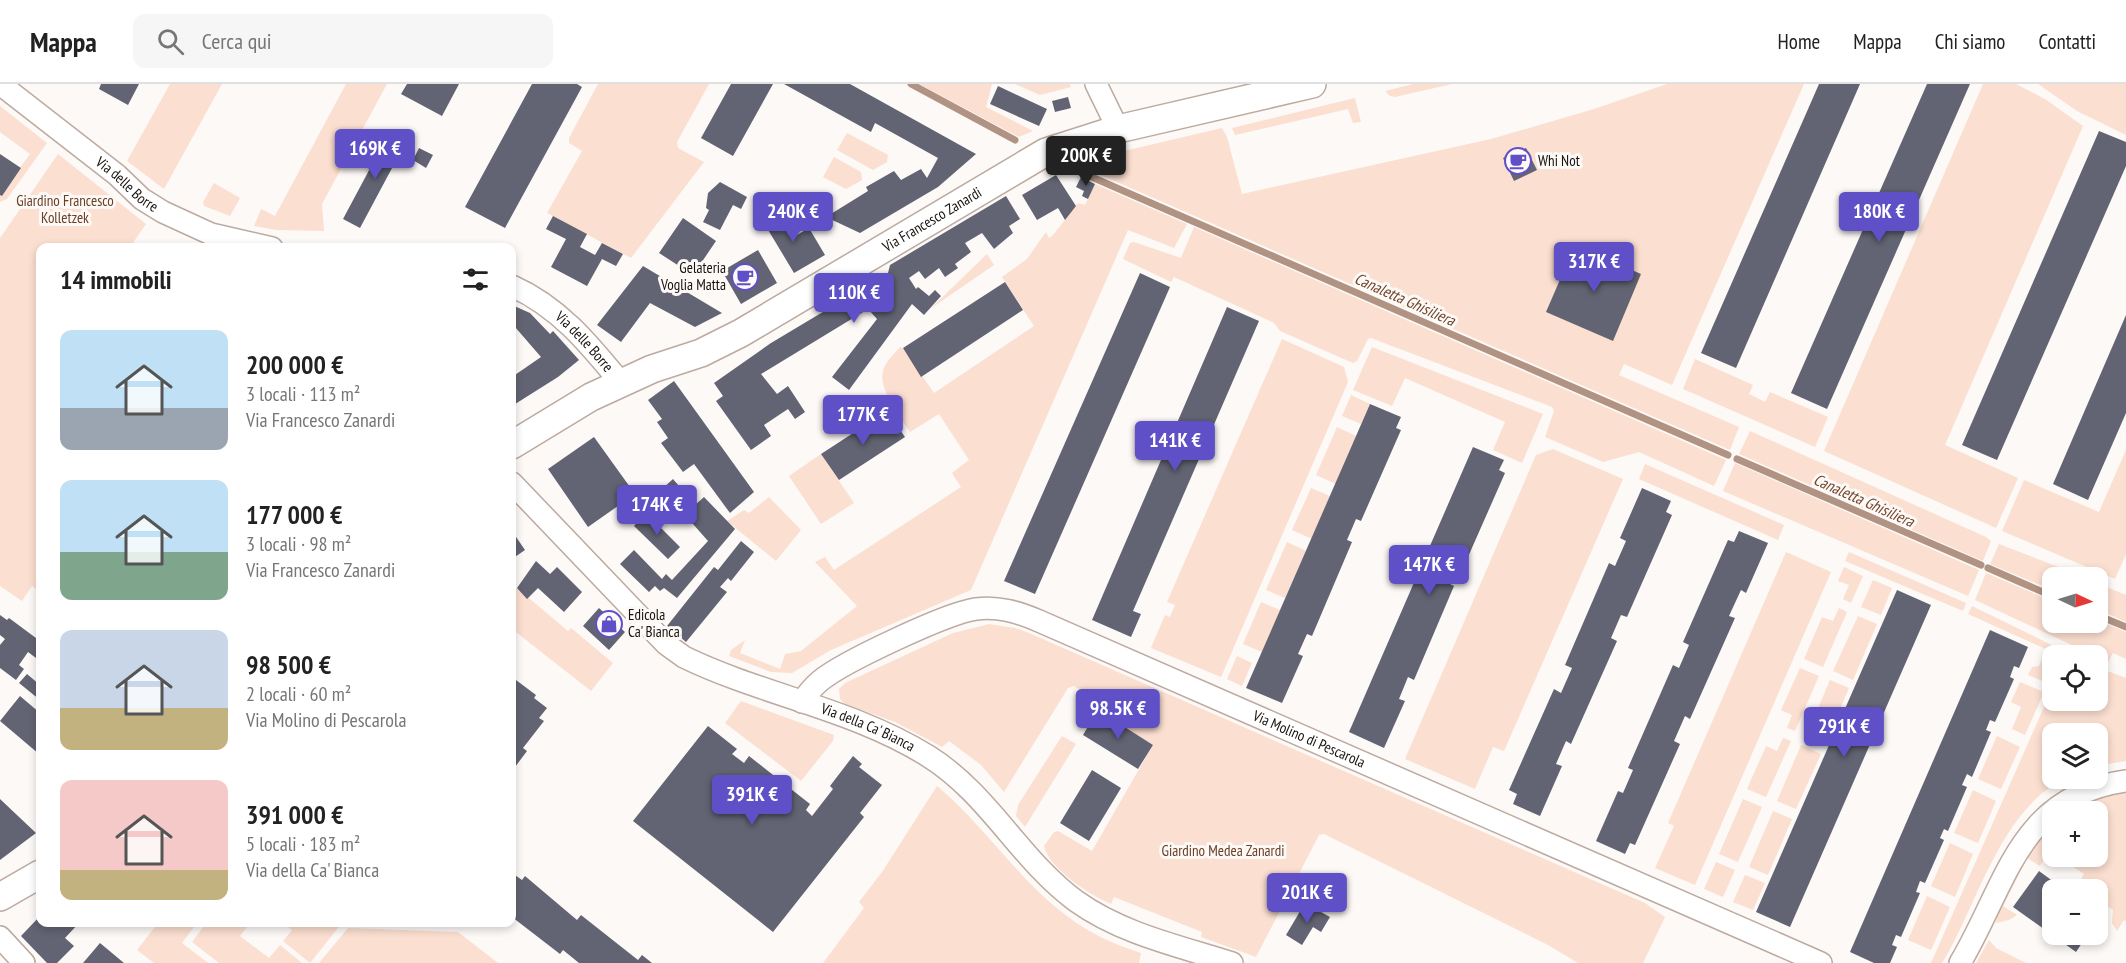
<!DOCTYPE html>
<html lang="it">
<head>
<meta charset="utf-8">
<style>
  :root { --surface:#fff; --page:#f6f6f6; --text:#222; --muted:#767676; --line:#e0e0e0; --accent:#5f50c8 }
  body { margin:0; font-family:"PT Sans Narrow",sans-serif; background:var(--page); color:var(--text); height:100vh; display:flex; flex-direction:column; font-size:22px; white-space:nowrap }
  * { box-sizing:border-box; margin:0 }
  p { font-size:20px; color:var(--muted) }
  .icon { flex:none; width:33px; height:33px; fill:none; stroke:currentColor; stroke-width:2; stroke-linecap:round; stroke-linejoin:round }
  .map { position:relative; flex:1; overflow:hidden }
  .panel { position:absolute; left:36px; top:159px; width:480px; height:684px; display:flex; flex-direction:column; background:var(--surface); border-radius:12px; box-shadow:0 3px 9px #0003 }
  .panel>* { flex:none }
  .needle { width:39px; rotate:94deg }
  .tools { position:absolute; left:2042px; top:483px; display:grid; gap:12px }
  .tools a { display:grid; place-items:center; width:66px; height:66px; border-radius:12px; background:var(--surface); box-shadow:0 3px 9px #0003; font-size:30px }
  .price { position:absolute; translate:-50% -51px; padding:0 14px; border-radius:6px; background:var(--accent); color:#fff; font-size:20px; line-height:39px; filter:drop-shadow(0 2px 3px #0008) }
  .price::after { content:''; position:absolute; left:50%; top:36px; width:18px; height:14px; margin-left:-9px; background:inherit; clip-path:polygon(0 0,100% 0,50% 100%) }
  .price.on { background:#222; color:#fff }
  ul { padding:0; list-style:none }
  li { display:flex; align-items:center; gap:18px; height:150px; padding:0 24px }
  li span { display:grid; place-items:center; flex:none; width:168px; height:120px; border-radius:12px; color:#555 }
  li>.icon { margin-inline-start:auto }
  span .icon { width:72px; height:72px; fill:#fffc; stroke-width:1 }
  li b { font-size:26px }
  h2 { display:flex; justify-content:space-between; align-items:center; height:72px; padding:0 24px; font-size:26px }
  header { display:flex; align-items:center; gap:36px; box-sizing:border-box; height:84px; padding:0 30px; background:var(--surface); border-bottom:2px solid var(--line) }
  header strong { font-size:28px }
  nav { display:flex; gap:33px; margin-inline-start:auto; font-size:21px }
  .search { width:420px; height:54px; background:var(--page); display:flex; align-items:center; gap:15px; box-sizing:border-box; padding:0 21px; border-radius:12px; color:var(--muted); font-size:22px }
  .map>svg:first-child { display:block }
  .green { fill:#fbdfd0 }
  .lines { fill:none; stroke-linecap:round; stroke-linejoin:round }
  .stream { stroke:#b09383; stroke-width:7 }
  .building { fill:#636473 }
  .minor-casing { stroke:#bcaaa0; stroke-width:24 }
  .major-casing { stroke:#bcaaa0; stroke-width:30 }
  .minor { stroke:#fff; stroke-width:21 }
  .major { stroke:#fff; stroke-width:27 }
  .labels { text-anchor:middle; stroke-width:6; stroke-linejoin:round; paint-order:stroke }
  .poi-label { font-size:15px; fill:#18120e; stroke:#fdf9f7; text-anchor:start }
  .street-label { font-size:15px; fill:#18120e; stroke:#fdf9f7 }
  .park-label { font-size:15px; fill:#6a4025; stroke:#fdf9f7 }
  .water-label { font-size:16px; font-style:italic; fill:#71462b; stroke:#fdf9f7 }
</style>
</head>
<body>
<header>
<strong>Mappa</strong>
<div class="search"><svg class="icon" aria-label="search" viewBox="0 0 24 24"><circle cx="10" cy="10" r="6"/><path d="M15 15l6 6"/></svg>Cerca qui</div>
<nav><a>Home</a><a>Mappa</a><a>Chi siamo</a><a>Contatti</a></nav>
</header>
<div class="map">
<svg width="2126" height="879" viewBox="0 0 2126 879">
  <rect width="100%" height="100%" fill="#fdf9f7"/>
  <path class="green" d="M170,0h52l-58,105 -37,-28z
    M346,0h41l-65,120 2,27 -48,-1 -22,-4 7,-17 14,7z
    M598,0h111l-32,58 1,6 26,14 -73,96 -84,-45 35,-62 -13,-8v-5z
    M919,0h73l-6,23 47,24 -14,6z
    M1015,0h55l1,3 -31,8z
    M1413,0h39l-57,13 -5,-1 -5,-5z
    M1667,0h137l-132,301 -48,-21 -5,11 120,52 -9,23 -652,-285 29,-10 115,-27 5,9 15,57 249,-55 103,-30z
    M1983,0h33l29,15 38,27 -138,319 73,33 -22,50 -172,-77z
    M2038,0h88v51l-49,-24z
    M1355,14l6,24 -8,1 -5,-14 -113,26 -3,-7z
    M0,22l47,37 -40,56 -7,3v-7l30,-41 -30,-22z
    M847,49l41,22 -1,7 -14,8 -36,-20z
    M58,70l88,70 -16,23 -90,1v344l-8,-6 -10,15 -22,-15v-348z
    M834,73l27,15 1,8 -16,9 -23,-12z
    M214,99l26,15 -10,18 -26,-10 -1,-4z
    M1095,100l92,40 -13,24 -46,-18 -157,360 -140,60 -39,23 -21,-1 -42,-16 2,-6 14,-10 -5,13 40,16 5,-15 16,-3 56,-45 -42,-44 10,-5 9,13 127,-83 -9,-14 17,-13 -30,-46 -29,18c-9,-14 -32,-43 -27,-61 2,-9 11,-17 17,-24l3,1 31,45 100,-67 -32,-49 25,-18 19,-27 3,6 4,-3 25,-32 7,2z
    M1194,143l532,233 -12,26 -75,-34 -36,10 -58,-25 9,-26 -2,-4 -181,-69 -3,1 -11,22 -4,2 -73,-32 -6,-8 -100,-46 -3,5 -48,-23 7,-16 4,-1 47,16z
    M987,170l7,11 -64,44z
    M1282,255l62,28 4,15 -127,295 -70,-29 14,-33 5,2 5,-12 -8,-3z
    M1372,263l171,67 -21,49 -29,-13 12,-28 -100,-44 -13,28 -39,-16z
    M1695,275l58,26 -4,9 16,8 5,-10 58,25 -13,30 -132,-58z
    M1351,311l19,9 -9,20 -19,-8z
    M1337,343l19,9 -20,48 -20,-9z
    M1750,347l236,106 5,4 -8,20 -244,-107z
    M1553,365l70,30 -119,272 -11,-4 -18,42 -70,-30 131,-304z
    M2126,366v104l-11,25 -113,-48 22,-51 75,32z
    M821,370l33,49 -33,21 -32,-48z
    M1735,379l244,107 -11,26 -245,-105z
    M1645,380l139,61 -6,15 -139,-61z
    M1311,404l19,8 -18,43 -20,-9z
    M769,413l32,33 -25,31 -49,-40 17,-11 5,3z
    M1287,458l19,9 -21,47 -19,-8z
    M1999,460l85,33 -32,1v12l-62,-26z
    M1786,468l45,20 -136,313 -40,-17 19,-42 -6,-3z
    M1849,468l117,51 -3,8 -118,-50z
    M1844,483l19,9 -12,27 -8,-4 6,-14 -11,-4z
    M1986,489l66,28v21h45v-2l29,12v27l-13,-6 -5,9 -133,-62z
    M1873,496l19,8 -11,27 -20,-8z
    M2097,499l29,12v27l-29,-13z
    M517,504l51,43 3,-3 42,35 -22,28 -79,-62v-34z
    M1261,518l19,8 -18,42 -19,-8z
    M1972,522l88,43 -1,6 -91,-41z
    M1839,524l8,4 -24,55 -19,-8 18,-42 11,4z
    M1858,532l19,8 -24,56 -20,-9z
    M989,540l26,4 14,5 616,270 20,14 -22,46h-65l-30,-18 -224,-111 -5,1 -63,122 -55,-20 1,-5 -88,-35 -3,7c-21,-9 -62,-35 -67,-58l10,-14 4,-1 34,20 61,-106 -54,-34 -12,18 -9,-8 -1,-7 10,-20 -13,-8 -6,2 -64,104 -23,-27 -32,-24 -7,6 -47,-25 -50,-18 -5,-5 -1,-10 6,-6 108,-50z
    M2044,570l8,3v15l-5,11 -19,-8 4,-8 7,-1z
    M1237,572l15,7 -10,23 -15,-7z
    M2097,583l29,11v83l-29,5v-32h-45v44l12,1c-61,30 -85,118 -116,174l-6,10h-11l121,-274v11h45z
    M1800,584l19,8 -24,55 -8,-3 5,-13 -11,-5z
    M1830,596l19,8 -24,56 -19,-8z
    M2020,598l24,10 -19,43 -13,-6 9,-22 -10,-5z
    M741,617l93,34 -1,6 -32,40 -76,-58z
    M1062,652l14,8 -51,83 -9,-11 2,-11z
    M1997,652l23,11 -19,42 -23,-10z
    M1783,654l8,3 -25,56 -19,-8 19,-43 11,5z
    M1801,661l20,9 -25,55 -19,-8z
    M937,702c47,39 81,94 130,130 22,17 48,29 74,37l-2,10h-316l41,-55 -5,-6 23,-30z
    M1973,706l23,11 -18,42 -24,-10z
    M2126,707v130l-2,-1 -7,11 -5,-8 1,-13 -16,-11v-9l-13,-1 -7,-4 7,-11 -23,-15 -4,7 -12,-8 -5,8 -13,-8 -24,48 14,9 -8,5 -13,3c6,-35 31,-75 56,-97v30h45v-44l-27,-1 22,-12z
    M1743,715l19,8 -24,55 -19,-8z
    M1773,727l19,8 -24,56 -19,-8z
    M1950,759l23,11 -18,43 -24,-11z
    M1716,778l19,8 -12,27 -19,-8z
    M1745,791l20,8 -12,27 -20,-8z
    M1927,812l23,11 -19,43 -23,-10z
    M207,838l43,1 -10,13 29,22 11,-13 22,18h-83l-27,-21z
    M158,839h39l-15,20 26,20h-54l-17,-13z
    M283,839h59l-32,40 -27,-22 9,-11z
    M348,844l110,4 40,31h-179z
    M1989,856l7,8 30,15h-50z"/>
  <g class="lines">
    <path class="stream" d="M911,0l104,56
      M1071,84l657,287
      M1737,375l244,106
      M1988,484l64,28
      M2097,531l29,12"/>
  </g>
  <path class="building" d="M101,0h38l-11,21 -29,-16z
    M407,0h52l-17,32 -41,-22z
    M532,0h45l5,3 -77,141 -40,-21z
    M731,0h42l-40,72 -32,-18z
    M784,0h66l126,70 -38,33 -78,46 -34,-16 42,-26 -2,-4 28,-16 7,9 20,-11 6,9 11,-20 -63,-35 -4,9z
    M1819,0h41l-124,284 -35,-15z
    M1927,0h43l-143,325 -36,-16z
    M998,2l49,23 -8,17 -49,-22z
    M1068,13l3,11 -16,4 -3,-11z
    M390,47l17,9 -47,88 -17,-9z
    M2099,47l27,11v24l-129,294 -35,-15z
    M419,64l14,7 -7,13 -13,-8z
    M1526,64l11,22 -23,11 -11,-23z
    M0,70l21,14 -19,28 -2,-1z
    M1056,91l20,31 -11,14 -7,-12 -21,12 -15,-25z
    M1081,93l14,7 -7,15 -6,-3 2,-5 -8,-4z
    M720,98l27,15 -6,12 -8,-4 -13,25 -17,-8 6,-12 -3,-2 2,-15z
    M1006,112l14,23 -11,7 4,7 -19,16 -12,-16 -17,10 6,9 -16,12 3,4 -13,9 -6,-9 -14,11 -6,-8 -10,7 7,11 2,-2 11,9 6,-6 6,6 -17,19 -12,-11 -63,86 -17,-13 45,-58 -9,-10 -107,65 16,20 11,-8 17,26 -10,7 -7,-10 -24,16 7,11 -20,14 -35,-49 7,-5 -9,-13 57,-40 117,-70 2,-8z
    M775,126l10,16 4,-3 8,12 12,-7 16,27 -31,18 -33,-55z
    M553,132l34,18 -7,13 15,8 7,-12 21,11 -7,12 -14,-7 -15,27 -36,-19 15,-28 -20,-10z
    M683,134l33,23 -23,34 -34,-22z
    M1575,161l66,29 -28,67 -67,-29z
    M758,166l19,33 -36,21 -19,-33z
    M643,182l79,47 -27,14 -45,-24 -29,39 -24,-17z
    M1140,189l30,14 -135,307 -31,-13z
    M1005,198l18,28 -102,67 -18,-29z
    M512,221l18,8 20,21 3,-3 26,29 -21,17 -46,29v-29l29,-20 -26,-30 -3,3z
    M1227,223l32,14 -126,290 8,3 -10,23 -39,-17z
    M2126,231v98l-38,87 -35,-16z
    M674,297l80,111 -24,21 -36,-49 -11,8 -22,-29 7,-5 -11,-16 5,-3 -14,-19z
    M1370,320l31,13 -5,11 5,2 -40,91 -5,-2 -9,21 5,2 -40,94 -5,-2 -9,20 5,2 -21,47 -36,-15z
    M887,327l18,26 -66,43 -18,-26z
    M594,353l41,57 -47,33 -40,-58z
    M1473,363l31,13 -5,10 6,3 -41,93 -6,-2 -8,20 4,2 -40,94 -6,-3 -9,22 6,2 -21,47 -35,-16z
    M673,395l22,26 9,-8 31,32 -58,69 -13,-10 -4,3 -5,-5 -6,6 -29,-28 14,-14 28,29 4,-5 6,6 36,-39 -46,-52z
    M1642,404l29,13 -5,11 6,3 -45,102 -6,-2 -10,23 6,3 -46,103 -5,-3 -10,23 6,2 -22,50 -27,-12 4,-10 -8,-4 45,-101 7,4 11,-25 -7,-3 44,-102 6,3 11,-25 -6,-3z
    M646,429l34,34 -12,12 -34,-33z
    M512,447l13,19 -13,9z
    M1739,447l29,12 -22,50 -5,-3 -12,26 6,2 -45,101 -5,-3 -11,25 6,3 -45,101 -5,-2 -5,11 -29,-13 22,-50 5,2 10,-23 -5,-2 45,-103 6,3 10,-23 -6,-3 45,-102 6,2z
    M741,457l13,11 -23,29 -3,-3 -8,9 7,5 -41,50 -19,-16 47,-59 4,3z
    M536,477l14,13 7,-7 25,25 -18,20 -26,-24 -11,11 -10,-11z
    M1897,506l34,15 -141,322 -34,-15z
    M599,524l26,24 -16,18 -26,-24z
    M0,531l7,5 2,-2 31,23v20l-12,-9 -9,13 5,4 -8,11 -16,-12v-23l5,-6 -5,-4z
    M1990,546l38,17 -9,21 -5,-2 -4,11 4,2 -19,43 -5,-2 -4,10 5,2 -19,45 -5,-3 -5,11 5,2 -19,44 -4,-2 -4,9 4,2 -19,43 -5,-2 -4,11 4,1 -19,44 -5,-2 -4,10 5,2 -7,16h-16l-24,-11z
    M27,590l13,11v15l-21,-17z
    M512,593l24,18 -2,3 13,10 -8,10 5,3 -21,27 4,3 -15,20z
    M20,612l20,17 -1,41 -39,-33z
    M1098,626l55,35 -15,24 -55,-34z
    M708,642l29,23 -5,5 12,9 5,-7 61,48 -4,6 6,6 21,-27 -3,-3 23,-30 9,8 -3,3 23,18 -22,28 4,4 -91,115 -140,-111z
    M1092,686l29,18 -32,53 -29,-18z
    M0,715l36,34 -36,27z
    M2039,787l26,19h-13v44h36l-12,18 -63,-45z
    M512,789l10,7 3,-4 52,44 4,-5 57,45 4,-5 10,8h-73l-16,-13 -3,4 -48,-37z
    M1305,819l25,14 -9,15 -8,-5 -11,18 -16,-10z
    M40,832v6h40l-15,16 9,8 -17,17h-10l-26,-27z
    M100,859l24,20h-41z"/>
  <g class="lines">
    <defs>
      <g id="minor">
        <path id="s1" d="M0,0l117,91 25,24 21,13 48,22 61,14"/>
        <path d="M1096,0l22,45"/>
        <path id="s2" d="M512,202c47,21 77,58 109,97"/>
        <path id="s3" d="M512,399l154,161 18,13c78,38 169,52 244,99 60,37 92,104 148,145 46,33 103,45 156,62"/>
        <path id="s4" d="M802,618c5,-8 11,-15 18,-21 23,-19 127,-68 156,-72 22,-3 42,3 63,12l782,342"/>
        <path d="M0,853l24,26"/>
        <path d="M1960,879c47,-79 58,-167 166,-182"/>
      </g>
      <g id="major">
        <path id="s5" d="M512,361l79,-48 61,-28 49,-16 40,-20 305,-181 72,-23 194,-45"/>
        <path d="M0,813l40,-23"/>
      </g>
    </defs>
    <use href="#minor" class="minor-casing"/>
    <use href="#major" class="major-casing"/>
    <use href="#minor" class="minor"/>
    <use href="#major" class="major"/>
  </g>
  <defs>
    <symbol id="cafe-ring" viewBox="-11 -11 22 22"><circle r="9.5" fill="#fdf9f7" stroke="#5f50c8" stroke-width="1.5"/><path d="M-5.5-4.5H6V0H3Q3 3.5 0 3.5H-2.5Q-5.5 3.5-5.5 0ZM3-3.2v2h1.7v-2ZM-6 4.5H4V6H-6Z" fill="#5f50c8"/></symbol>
    <symbol id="shop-ring" viewBox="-11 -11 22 22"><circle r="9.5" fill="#fdf9f7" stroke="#5f50c8" stroke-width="1.5"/><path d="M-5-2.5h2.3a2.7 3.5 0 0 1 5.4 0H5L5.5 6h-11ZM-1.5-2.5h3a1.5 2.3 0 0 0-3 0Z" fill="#5f50c8"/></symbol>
  </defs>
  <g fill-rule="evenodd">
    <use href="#cafe-ring" x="1503" y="62" width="30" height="30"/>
    <use href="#cafe-ring" x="730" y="178" width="30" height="30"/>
    <use href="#shop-ring" x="594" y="525" width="30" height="30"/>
  </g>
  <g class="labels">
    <g class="poi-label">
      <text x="1538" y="82">Whi Not</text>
      <text x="726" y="189" text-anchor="end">Gelateria<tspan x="726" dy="17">Voglia Matta</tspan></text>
      <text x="628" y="536">Edicola<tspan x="628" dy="17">Ca' Bianca</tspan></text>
    </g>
    <g class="street-label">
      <text dy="5" stroke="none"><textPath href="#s1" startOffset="162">Via delle Borre</textPath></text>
      <text dy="5" stroke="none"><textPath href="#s5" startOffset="478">Via Francesco Zanardi</textPath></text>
      <text dy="5" stroke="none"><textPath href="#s2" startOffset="92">Via delle Borre</textPath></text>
      <text dy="5" stroke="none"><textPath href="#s3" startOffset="442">Via della Ca' Bianca</textPath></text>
      <text dy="5" stroke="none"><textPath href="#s4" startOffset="560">Via Molino di Pescarola</textPath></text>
    </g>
    <g class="park-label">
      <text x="65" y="122">Giardino Francesco<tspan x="65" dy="17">Kolletzek</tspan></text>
      <text x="1223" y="772">Giardino Medea Zanardi</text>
    </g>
    <g class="water-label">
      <text transform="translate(1405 215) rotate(24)" y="6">Canaletta Ghisiliera</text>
      <text transform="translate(1864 416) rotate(24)" y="6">Canaletta Ghisiliera</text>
    </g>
  </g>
</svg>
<div class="tools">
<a><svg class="needle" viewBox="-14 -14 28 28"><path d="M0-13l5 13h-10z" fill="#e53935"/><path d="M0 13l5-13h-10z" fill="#767676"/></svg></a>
<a><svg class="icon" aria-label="locate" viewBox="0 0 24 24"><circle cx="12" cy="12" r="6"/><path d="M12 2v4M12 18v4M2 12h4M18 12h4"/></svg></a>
<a><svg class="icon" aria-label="layers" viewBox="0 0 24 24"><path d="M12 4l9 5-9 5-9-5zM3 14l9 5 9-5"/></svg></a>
<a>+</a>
<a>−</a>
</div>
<b class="price" style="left:375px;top:96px">169K €</b>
<b class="price on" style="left:1086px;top:103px">200K €</b>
<b class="price" style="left:793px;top:159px">240K €</b>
<b class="price" style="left:1879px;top:159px">180K €</b>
<b class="price" style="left:1594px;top:209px">317K €</b>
<b class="price" style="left:854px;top:240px">110K €</b>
<b class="price" style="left:863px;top:362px">177K €</b>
<b class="price" style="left:1175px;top:388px">141K €</b>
<b class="price" style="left:657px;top:452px">174K €</b>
<b class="price" style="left:1429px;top:512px">147K €</b>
<b class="price" style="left:1118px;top:656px">98.5K €</b>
<b class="price" style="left:1844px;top:674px">291K €</b>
<b class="price" style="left:752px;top:742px">391K €</b>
<b class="price" style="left:1307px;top:840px">201K €</b>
<section class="panel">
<h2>14 immobili<svg class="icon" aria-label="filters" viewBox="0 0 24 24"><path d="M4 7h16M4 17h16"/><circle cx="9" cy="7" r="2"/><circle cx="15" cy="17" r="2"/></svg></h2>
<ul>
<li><span style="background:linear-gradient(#bfe0f5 65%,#9aa5b1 0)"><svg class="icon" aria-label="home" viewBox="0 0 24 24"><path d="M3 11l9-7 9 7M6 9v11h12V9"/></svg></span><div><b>200 000 €</b><p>3 locali · 113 m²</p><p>Via Francesco Zanardi</p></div></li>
<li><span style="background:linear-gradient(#bfe0f5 60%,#7fa58c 0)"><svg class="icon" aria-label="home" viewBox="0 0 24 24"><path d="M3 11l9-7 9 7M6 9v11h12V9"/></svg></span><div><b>177 000 €</b><p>3 locali · 98 m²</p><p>Via Francesco Zanardi</p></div></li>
<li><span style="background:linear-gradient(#c9d6e8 65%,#c2b280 0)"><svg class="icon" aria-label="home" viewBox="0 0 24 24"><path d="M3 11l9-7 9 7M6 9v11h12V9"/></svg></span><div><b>98 500 €</b><p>2 locali · 60 m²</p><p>Via Molino di Pescarola</p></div></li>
<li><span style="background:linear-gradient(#f6c9c9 75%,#c2b280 0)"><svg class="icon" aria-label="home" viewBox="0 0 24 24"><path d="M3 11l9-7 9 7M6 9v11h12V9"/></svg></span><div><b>391 000 €</b><p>5 locali · 183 m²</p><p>Via della Ca' Bianca</p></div></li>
</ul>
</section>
</div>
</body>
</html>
